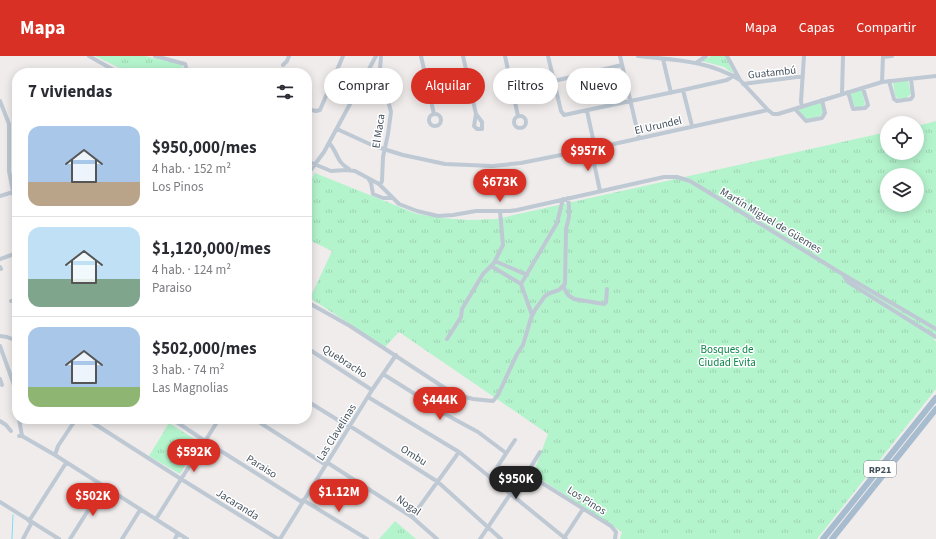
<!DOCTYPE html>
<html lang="es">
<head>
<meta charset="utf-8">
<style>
  :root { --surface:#fff; --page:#f7f7f7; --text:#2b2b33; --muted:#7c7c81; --line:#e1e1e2; --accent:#d93025 }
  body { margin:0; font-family:"Source Sans 3",sans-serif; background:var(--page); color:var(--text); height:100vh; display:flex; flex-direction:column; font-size:15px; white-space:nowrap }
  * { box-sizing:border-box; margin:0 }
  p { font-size:13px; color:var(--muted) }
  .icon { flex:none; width:22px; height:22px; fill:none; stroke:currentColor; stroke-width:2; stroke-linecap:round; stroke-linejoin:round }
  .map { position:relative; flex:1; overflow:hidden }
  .side { position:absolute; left:12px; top:12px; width:300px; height:356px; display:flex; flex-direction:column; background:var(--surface); border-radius:16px; box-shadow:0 2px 10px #0003 }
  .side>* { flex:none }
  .hud { position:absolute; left:324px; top:12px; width:380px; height:36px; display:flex; gap:8px }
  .controls { position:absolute; left:880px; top:60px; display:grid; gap:8px }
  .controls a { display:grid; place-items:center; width:44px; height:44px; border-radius:50%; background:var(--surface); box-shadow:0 2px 10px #0003; font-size:20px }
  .price { position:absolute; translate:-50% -34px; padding:0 9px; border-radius:14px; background:var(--accent); color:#fff; font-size:13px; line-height:26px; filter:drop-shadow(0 1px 2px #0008) }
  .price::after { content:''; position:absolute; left:50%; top:24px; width:12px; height:9px; margin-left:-6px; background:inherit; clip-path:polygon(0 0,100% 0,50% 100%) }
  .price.on { background:#222; color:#fff }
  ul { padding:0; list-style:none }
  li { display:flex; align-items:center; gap:12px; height:100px; padding:0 16px }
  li+li { border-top:1px solid var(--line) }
  li span { display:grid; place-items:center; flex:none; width:112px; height:80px; border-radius:12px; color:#555 }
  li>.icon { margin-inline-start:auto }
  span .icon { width:48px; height:48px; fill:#fffc; stroke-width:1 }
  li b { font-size:17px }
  h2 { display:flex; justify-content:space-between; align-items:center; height:48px; padding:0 16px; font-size:17px }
  .pill { padding:0 14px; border-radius:18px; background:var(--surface); box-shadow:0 2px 10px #0003; font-size:14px; line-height:36px }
  .pill.on { background:var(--accent); color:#fff }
  header { display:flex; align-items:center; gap:24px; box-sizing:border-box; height:56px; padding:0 20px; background:var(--accent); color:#fff }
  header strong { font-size:19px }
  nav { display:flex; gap:22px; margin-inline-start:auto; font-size:14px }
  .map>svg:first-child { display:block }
  .green { fill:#b4f4cd }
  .park { fill:url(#park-tufts); fill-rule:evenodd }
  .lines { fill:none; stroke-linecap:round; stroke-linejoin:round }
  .stream { stroke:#7cddf6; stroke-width:1 }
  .minor { stroke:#bec9d4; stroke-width:4 }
  .primary { stroke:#a8bcd0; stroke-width:6 }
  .labels { text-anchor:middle; stroke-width:3; stroke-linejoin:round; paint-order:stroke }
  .shield { fill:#fff; stroke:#7b848d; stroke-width:1 }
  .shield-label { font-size:10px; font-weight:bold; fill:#43505c }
  .street-label { font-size:11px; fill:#43505c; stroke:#fff }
  .park-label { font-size:11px; fill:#0c8548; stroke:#fff }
</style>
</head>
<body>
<header>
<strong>Mapa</strong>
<nav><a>Mapa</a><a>Capas</a><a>Compartir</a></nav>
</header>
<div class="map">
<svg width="936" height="483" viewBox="0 0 936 483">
  <defs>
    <pattern id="park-tufts" width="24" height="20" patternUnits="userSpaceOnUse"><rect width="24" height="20" fill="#b4f4cd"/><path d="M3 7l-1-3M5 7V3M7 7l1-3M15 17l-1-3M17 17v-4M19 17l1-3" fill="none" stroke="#9cd3b2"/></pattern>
  </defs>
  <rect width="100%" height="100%" fill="#f0ecec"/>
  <path class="green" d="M908,24l3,14 -5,4 -8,1 -3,-4 -2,-13z
    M862,34l3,15 -4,2 -6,1 -5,-14 1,-1z
    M821,46l3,11c-3,3 -14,8 -19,6 -2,-1 -4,-6 -6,-8v-2z"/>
  <path class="park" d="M95,0h50l37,9 1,3 -1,5h-52z
    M711,0h14l8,16 -1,1 -8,-6 -22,-6z
    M936,65v215l-2,4 2,1v48l-119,150h-197l2,-7 -89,-58 15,-40 -149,-102 -14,15 -75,-49 22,-47 -25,-12v-52l8,-14 102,41 25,4 27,2 27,-1 391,-87v21h30v-27zM887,119h30v30h-30z
    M169,367l30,19 -19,32 -31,-18z
    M395,465l21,18h-37z"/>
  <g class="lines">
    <path class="stream" d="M12,483l1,-24"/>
    <path class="minor" d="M89,0l30,17
      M155,0l30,8 1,3 -1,6
      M421,0l13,58
      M463,0l13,58 -2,12 3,3h5v-7l-6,-8
      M505,0l13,60
      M548,0l13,55 3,4 119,-25 44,-10 9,-6
      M620,0l19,82
      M638,0c36,4 69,4 102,24
      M727,0l13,24 28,30
      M883,1l9,-1
      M663,3l8,34
      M696,7l10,-7
      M283,9l4,-4 2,-5
      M554,25l68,-16
      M889,25l5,18 3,2 14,-2 2,-3 -2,-17
      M882,26l1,-26
      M743,28l54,-7h6
      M683,34l9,36
      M848,36l5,17 12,-1 3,-3 -5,-17
      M842,38l1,-38
      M0,45l9,23v47l8,41
      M802,51l-1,-6 3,-45
      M307,53l9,2 4,-1 23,-54
      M795,53l11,12 16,-3 3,-5 -3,-13
      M587,55l8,37
      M429 64a6 6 0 1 1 12 0a6 6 0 1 1-12 0Z
      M514 66a6 6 0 1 1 12 0a6 6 0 1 1-12 0Z
      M337,73l37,17 29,9 42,9 47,2 29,-3 70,-14 177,-39 5,4h5l104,-32 54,-6
      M329,87c9,9 7,19 20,26
      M591,93l9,42
      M307,105l24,10 15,-1 9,1 24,13 20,20 18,7 21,5 15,-1 23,-4h34l7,-1 147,-33h13l13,4 154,94 92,54
      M307,119l17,-23 52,-96
      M368,122l3,5 2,11 10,4h10
      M380,129l2,-4 1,-24 5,-23 3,-22 -11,-43 1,-13
      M0,140l13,-4
      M0,203l17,-6
      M495,205l32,14
      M491,210l30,18 11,31
      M0,211l1,2
      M844,220l4,6 88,55
      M521,228l36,-61 6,-24
      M563,230l5,9 6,4 30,5 2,-2 1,-13
      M11,245h6
      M307,246l43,24 104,68 19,5 20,2 5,-6 19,-41 6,-9 8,-27 4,-8 10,-14 5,-3 9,-3 6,-6 1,-55 3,-12v-11l-1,-8
      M0,280l7,1 10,4
      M447,283l14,-22 1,-8 21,-35 11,-11 9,-18 -3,-34
      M0,290l14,39 3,20
      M307,292l65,42
      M383,318l43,27 17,12 35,19 28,21
      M0,323l2,6
      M368,341l91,55 107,87
      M307,345l39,24 7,3 85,54 63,57
      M19,363l3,17
      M87,363l94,60 97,60
      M172,363l33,22 97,61
      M254,363l72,46
      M0,365l6,4 5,6
      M19,380h3l33,19 132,84
      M55,399l3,-9 18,-27
      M328,407l84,54 25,22
      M526,417l85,53 5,6 -1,7
      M490,422l25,-38
      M303,444l64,39
      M0,446l59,37
      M412,461l47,-65
      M156,463l63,-100
      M29,465l37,-58
      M564,482l19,-29
      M23,483l9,-17
      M70,483l33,-52
      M122,483l18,-29
      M175,483l3,-6
      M280,483l92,-149 24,-35
      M480,483l41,-61 8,-8 11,-18"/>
    <path class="primary" d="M823,483l113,-141
      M832,483l104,-130"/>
  </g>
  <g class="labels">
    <rect class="shield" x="864" y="405" width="32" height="16" rx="3"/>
    <g class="shield-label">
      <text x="880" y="417">RP21</text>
    </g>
    <g class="street-label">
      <text transform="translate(772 16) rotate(-6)" y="4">Guatambú</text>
      <text transform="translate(658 69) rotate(-13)" y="4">El Urundel</text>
      <text transform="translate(378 75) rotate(-81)" y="4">El Maca</text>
      <text transform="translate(771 164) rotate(31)" y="4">Martín Miguel de Güemes</text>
      <text transform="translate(345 305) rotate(33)" y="4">Quebracho</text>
      <text transform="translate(336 376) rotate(-58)" y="4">Las Clavelinas</text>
      <text transform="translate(414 399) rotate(32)" y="4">Ombu</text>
      <text transform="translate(262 410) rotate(32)" y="4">Paraiso</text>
      <text transform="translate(587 444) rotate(32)" y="4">Los Pinos</text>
      <text transform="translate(238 448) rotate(32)" y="4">Jacaranda</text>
      <text transform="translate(409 449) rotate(35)" y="4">Nogal</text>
    </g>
    <g class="park-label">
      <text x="727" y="297">Bosques de<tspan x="727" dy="13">Ciudad Evita</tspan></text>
    </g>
  </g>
</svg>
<div class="controls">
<a><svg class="icon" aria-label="locate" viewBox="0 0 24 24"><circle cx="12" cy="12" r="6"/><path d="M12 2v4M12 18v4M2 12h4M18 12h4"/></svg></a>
<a><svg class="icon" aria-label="layers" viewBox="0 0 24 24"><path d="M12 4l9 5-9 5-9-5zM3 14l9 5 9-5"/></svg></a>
</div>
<b class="price" style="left:588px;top:116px">$957K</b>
<b class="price" style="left:500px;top:147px">$673K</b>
<b class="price" style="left:440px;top:365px">$444K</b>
<b class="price" style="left:194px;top:417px">$592K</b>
<b class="price on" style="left:516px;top:444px">$950K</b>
<b class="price" style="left:339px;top:457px">$1.12M</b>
<b class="price" style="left:93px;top:461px">$502K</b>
<div class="hud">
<a class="pill">Comprar</a>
<a class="pill on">Alquilar</a>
<a class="pill">Filtros</a>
<a class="pill">Nuevo</a>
</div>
<section class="side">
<h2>7 viviendas<svg class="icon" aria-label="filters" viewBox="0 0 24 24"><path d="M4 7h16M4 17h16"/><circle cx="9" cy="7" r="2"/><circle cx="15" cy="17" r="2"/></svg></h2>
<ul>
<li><span style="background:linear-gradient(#a9c7e8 70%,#b9a48a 0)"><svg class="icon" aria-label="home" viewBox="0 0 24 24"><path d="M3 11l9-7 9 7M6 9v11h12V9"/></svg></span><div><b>$950,000/mes</b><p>4 hab. · 152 m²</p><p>Los Pinos</p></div></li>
<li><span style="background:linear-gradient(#bfe0f5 65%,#7fa58c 0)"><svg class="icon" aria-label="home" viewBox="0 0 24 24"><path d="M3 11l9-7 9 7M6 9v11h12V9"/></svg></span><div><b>$1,120,000/mes</b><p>4 hab. · 124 m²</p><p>Paraiso</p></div></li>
<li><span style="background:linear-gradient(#a9c7e8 75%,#8fb573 0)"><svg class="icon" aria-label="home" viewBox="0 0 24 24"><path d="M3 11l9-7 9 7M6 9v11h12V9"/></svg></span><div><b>$502,000/mes</b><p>3 hab. · 74 m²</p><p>Las Magnolias</p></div></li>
</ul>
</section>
</div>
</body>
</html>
